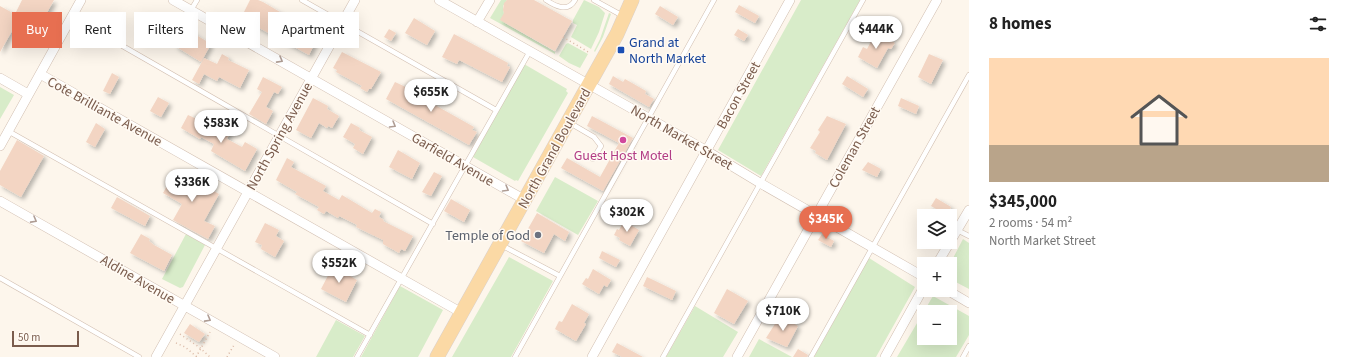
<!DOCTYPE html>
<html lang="en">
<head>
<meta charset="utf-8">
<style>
  :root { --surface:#fff; --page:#f2f2f2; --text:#222; --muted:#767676; --accent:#e76f51 }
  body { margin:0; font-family:"Source Sans 3",sans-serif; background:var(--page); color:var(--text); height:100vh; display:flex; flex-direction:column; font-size:15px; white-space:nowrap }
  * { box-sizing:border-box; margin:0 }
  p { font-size:13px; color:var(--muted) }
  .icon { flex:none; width:22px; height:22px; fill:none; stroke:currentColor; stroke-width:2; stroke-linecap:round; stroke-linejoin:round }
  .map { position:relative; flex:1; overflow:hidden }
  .side { display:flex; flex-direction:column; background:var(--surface); width:380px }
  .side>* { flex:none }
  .top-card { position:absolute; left:12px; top:12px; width:380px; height:36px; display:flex; gap:8px }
  .controls { position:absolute; left:917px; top:209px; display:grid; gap:8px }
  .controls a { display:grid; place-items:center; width:40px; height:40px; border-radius:0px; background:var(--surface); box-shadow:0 4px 16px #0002; font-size:20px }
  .scale { position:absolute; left:12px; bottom:10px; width:67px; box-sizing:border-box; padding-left:4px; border:2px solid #7a5c4d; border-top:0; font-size:11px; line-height:14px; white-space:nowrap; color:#7a5c4d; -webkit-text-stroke:3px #fffaf3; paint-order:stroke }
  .price { position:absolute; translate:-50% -34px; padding:0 9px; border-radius:14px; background:#fff; color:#222; font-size:13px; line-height:26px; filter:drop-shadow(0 1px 2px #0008) }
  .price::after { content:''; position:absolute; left:50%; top:24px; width:12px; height:9px; margin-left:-6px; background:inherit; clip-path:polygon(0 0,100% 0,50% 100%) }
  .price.active { background:var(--accent); color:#fff }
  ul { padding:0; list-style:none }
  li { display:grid; align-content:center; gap:8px; height:212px; padding:0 20px }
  li span { display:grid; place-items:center; height:124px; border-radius:0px; color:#555 }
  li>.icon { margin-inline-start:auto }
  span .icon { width:72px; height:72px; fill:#fffc; stroke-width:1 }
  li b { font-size:17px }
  h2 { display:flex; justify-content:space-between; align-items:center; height:48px; padding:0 20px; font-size:17px }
  .pill { padding:0 14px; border-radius:0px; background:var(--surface); box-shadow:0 4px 16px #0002; font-size:14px; line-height:36px }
  .pill.active { background:var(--accent); color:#fff }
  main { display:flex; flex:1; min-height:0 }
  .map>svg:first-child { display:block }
  .green { fill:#d8ecc9; fill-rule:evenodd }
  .building { fill:#f3d5c3; filter:url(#shadow) }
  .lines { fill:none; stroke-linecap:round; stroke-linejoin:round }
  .service-casing { stroke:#d1beb0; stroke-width:5.5 }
  .minor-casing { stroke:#d1beb0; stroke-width:10 }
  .primary-casing { stroke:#dad1cd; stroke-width:15 }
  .path { stroke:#d9b8a5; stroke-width:1.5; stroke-dasharray:1 3; stroke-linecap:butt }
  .service { stroke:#fff; stroke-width:4.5 }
  .minor { stroke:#fff; stroke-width:9 }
  .primary { stroke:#fbd9a5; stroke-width:14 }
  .oneway { stroke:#af9d94 }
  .transit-dot { fill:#1a4fb4; stroke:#fffaf3; stroke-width:1.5 }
  .hotel-dot { fill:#d1479c; stroke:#fffaf3; stroke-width:1.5 }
  .worship-dot { fill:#6b7280; stroke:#fffaf3; stroke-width:1.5 }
  .labels { text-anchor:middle; stroke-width:3; stroke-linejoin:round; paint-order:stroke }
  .transit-label { font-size:14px; fill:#164399; stroke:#fffaf3; text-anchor:start }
  .street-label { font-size:14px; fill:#7a5c4d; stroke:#fffaf3 }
  .hotel-label { font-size:14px; fill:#b23c85; stroke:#fffaf3 }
  .worship-label { font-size:14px; fill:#5b616d; stroke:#fffaf3; text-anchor:end }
</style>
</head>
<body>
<main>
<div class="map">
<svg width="969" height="357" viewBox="0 0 969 357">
  <defs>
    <filter id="shadow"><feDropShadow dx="3" dy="3" stdDeviation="2" flood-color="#0004"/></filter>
  </defs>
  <rect width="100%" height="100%" fill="#fdf6ec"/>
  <path class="green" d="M501,0h6l-4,6 2,17 50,29v2l-65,-36z
    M584,0l15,7 6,6 -6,19 -8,17 -20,-12 6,-12 -4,-2v-3z
    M801,0h59l-99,176 -43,-26z
    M609,13l2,1 -8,23 -8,15 -1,-1 6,-12z
    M568,43l20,11 -8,14 -11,-5 -10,-7 7,-12z
    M524,64l43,25 -1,2 2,2 -50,88 -2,-1 -1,1 -42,-24z
    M0,87l14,8 -14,24z
    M555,177l43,24 -20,34 -42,-24z
    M186,234l19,11 -22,42 -3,1 -18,-9z
    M963,239l6,4v46l-19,-10v-15z
    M509,257l44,24 -42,76h-59z
    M869,258l46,29 -39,70h-62z
    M400,286l43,24 -25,47h-57z
    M933,296l36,20v19l-13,22h-59zM924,312h26v26h-26z
    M695,306l43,26 -15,25h-57z
    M336,320l29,16 -12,21h-37z
    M759,339l33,18h-43z"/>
  <path class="building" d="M22,0h32l-10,18 1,4 -3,4 -26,-14z
    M250,0h8l5,2 56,33 -10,20 -68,-37z
    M507,0h27l38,21 -17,30 -55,-31 4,-7 -1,-3 1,-7z
    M739,5l20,11 -4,7 -20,-11z
    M0,6l20,11 -20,35z
    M660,6l18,11 -5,8 -18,-11z
    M414,18l21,13 -8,14 -22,-12z
    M186,27l8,5 -1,1 18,11 -10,18 -26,-16z
    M389,29l7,4 -5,8 -7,-4z
    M738,29l10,6 -4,6 -10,-6z
    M876,32l19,11 -4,6 -3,-1 -11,20 -19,-11 5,-10 4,2z
    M454,34l54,29 -1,3 3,1 -8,15 -43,-22 -2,4 -15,-7z
    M342,52l39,20 -10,17h-2l-2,3 -7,-4 2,-2 -26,-14 1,-2 -4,-2z
    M222,54l7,4 -1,2 21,10 -9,18 -21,-11 -2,4 -13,-7 -5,10 -7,-4 12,-22 13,6z
    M929,54l14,6 -12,24 -13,-7z
    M112,73l7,4 -9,17 -7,-3z
    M613,76l10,6 2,-3 21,12 -1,3 9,5 -5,8 -40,-23z
    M847,76l21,13 -5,8 -21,-13z
    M263,77l19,10 -4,7 -4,-2 -8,15 7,4 -7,13 -17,-10 13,-22 -5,-3z
    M395,82l15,7 1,-2 7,4 9,6 -1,3 48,27 -2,3 5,2 -8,13 -83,-46z
    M158,97l11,6 -8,14 -11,-6z
    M313,98l15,8 -1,3 12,7 -7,12 -4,-2 -1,2 -8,-5 -8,15 -15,-8z
    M901,98l18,8 -3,8 -18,-8z
    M188,115l11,5 -1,2 21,12 3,-5 8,4 -3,6 15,8 3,-5 12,7 -12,22 -34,-20 3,-7 -13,-7 -1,2 -19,-11z
    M592,116l41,22 -30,53 -42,-23 6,-10 33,19 19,-34 -32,-17z
    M827,116l19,8 -19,36 -12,-7 1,-2 -6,-3 10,-16 -2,-2z
    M96,123l9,6 -10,18 -9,-5z
    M351,123l9,5 -1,2 13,7 -9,17 -10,-6 2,-4 -12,-7z
    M17,140l27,16 -23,41 -21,-12v-14z
    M398,150l22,13 -8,16 -23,-12z
    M287,158l7,4 -3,5 35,19 -3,5 16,9 3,-5 30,18 3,-4 6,3 -2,5 5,3 -1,1 30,15 -8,15 -4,-2 -2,4 -16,-9v-4l-27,-13 1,-2 -18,-9 -1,2 -12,-7 -2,3 -7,-4 2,-3 -24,-13 2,-2 -21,-12z
    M868,162l13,7 -4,8 -15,-7z
    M176,170l43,24 -15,27 11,5 -7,13 -35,-19 9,-16 -19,-11z
    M434,172l8,4 -11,20 -9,-4z
    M117,197l33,19 -5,10 -34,-18z
    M936,198l15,9 -4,8 -16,-9z
    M451,199l19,11 -6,12 -20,-11z
    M537,213l32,19 -4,9 -11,-7 -10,19 -23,-12z
    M624,221l15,9 -9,16 -11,-6 1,-2 -6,-3 3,-6 2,1z
    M265,223l14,7 -3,6 8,5 -9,16 -14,-8 1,-4 -7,-3z
    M141,234l9,5 -1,2 5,4 18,10 -8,16 -34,-18z
    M822,234l12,7 -3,6 -13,-7z
    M602,251l18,9 -4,7 -17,-9z
    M334,264l6,3 -1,3 18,10 -11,22 -25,-13z
    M593,269l18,11 -4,7 -3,-2 -5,9 -17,-10 4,-6 2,1z
    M647,277l29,14 -4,9 -29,-14z
    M727,289l21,12 -14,23 -20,-11z
    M572,304l17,10 -5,9 2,1 -10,17 -21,-12 4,-8 3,1z
    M780,316l18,10 -11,21 -21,-9z
    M190,324l15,10 -6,8 -15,-9z
    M617,343l26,14h-21l-10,-5z
    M798,349l10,6 -1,2h-14z"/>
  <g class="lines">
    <defs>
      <path id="service" d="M302,0l194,110
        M546,0c9,6 22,13 29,0
        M594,0l29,16
        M191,10l6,-10
        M72,17l361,207
        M570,123l24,14 7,9 -8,13
        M8,131l362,204
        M957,230l12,6
        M501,245l59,31
        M0,278l139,79
        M357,357l173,-306
        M515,357l199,-357
        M663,357l200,-357
        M811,357l158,-282
        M963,357l6,-11"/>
      <path id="minor" d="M173,0l352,200
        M439,0l268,151 53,32 164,94
        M477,22l13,-22
        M40,74l422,239
        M0,78l28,16
        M0,146l81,-146
        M0,201l275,156
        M937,264l32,-54
        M947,290l22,13
        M156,357l199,-357
        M592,357l198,-357
        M737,357l200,-357
        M885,357l39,-70"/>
      <path id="primary" d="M437,357l180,-323 15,-34"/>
    </defs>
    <use href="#service" class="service-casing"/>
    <use href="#minor" class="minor-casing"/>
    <use href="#primary" class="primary-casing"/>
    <path class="path" d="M563,37l27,16
      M180,334l19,13 11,10
      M176,343l9,4 12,10
      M196,357l14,-25
      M227,357l7,-12"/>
    <use href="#service" class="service"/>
    <use href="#minor" class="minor"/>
    <use href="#primary" class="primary"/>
  </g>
  <defs><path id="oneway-chevron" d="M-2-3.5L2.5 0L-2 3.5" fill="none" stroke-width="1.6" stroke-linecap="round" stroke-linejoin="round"/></defs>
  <g class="oneway">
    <use href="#oneway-chevron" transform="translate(280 60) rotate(29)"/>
    <use href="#oneway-chevron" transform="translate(393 125) rotate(30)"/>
    <use href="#oneway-chevron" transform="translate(506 189) rotate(30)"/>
    <use href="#oneway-chevron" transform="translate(34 220) rotate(29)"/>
    <use href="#oneway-chevron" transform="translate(208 319) rotate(29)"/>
  </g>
  <rect class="transit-dot" x="617" y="46" width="8" height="8" rx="2"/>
  <circle class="hotel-dot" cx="623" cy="140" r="4"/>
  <circle class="worship-dot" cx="538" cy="235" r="4"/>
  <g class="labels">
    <g class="transit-label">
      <text x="629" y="47">Grand at<tspan x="629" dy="16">North Market</tspan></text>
    </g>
    <g class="street-label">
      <text transform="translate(738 95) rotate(-61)" y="5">Bacon Street</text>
      <text transform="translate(105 111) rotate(29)" y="5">Cote Brilliante Avenue</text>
      <text transform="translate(279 136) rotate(-61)" y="5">North Spring Avenue</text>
      <text transform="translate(682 137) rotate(30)" y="5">North Market Street</text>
      <text transform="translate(854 147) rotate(-61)" y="5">Coleman Street</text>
      <text transform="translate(554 148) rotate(-61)" y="5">North Grand Boulevard</text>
      <text transform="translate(453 159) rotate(30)" y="5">Garfield Avenue</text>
      <text transform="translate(138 279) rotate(30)" y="5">Aldine Avenue</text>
    </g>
    <g class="hotel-label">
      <text x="623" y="160">Guest Host Motel</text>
    </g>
    <g class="worship-label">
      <text x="530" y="240">Temple of God</text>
    </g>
  </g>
</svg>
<div class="controls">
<a><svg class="icon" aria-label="layers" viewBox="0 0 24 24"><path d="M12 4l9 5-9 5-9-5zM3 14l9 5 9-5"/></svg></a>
<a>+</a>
<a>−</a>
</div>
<div class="scale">50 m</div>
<b class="price" style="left:876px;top:50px">$444K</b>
<b class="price" style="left:431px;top:113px">$655K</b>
<b class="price" style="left:221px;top:144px">$583K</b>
<b class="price" style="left:192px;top:203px">$336K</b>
<b class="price" style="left:627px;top:233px">$302K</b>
<b class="price active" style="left:826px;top:240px">$345K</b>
<b class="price" style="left:339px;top:284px">$552K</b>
<b class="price" style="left:783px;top:332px">$710K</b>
<div class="top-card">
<a class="pill active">Buy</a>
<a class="pill">Rent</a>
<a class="pill">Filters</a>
<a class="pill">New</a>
<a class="pill">Apartment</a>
</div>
</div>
<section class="side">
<h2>8 homes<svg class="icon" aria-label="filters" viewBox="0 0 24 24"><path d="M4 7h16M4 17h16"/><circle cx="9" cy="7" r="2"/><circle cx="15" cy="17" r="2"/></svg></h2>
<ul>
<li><span style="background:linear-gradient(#ffd9b3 70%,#b9a48a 0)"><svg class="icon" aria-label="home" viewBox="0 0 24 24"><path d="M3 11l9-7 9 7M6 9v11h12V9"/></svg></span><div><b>$345,000</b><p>2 rooms · 54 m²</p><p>North Market Street</p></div></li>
</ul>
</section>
</main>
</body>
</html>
